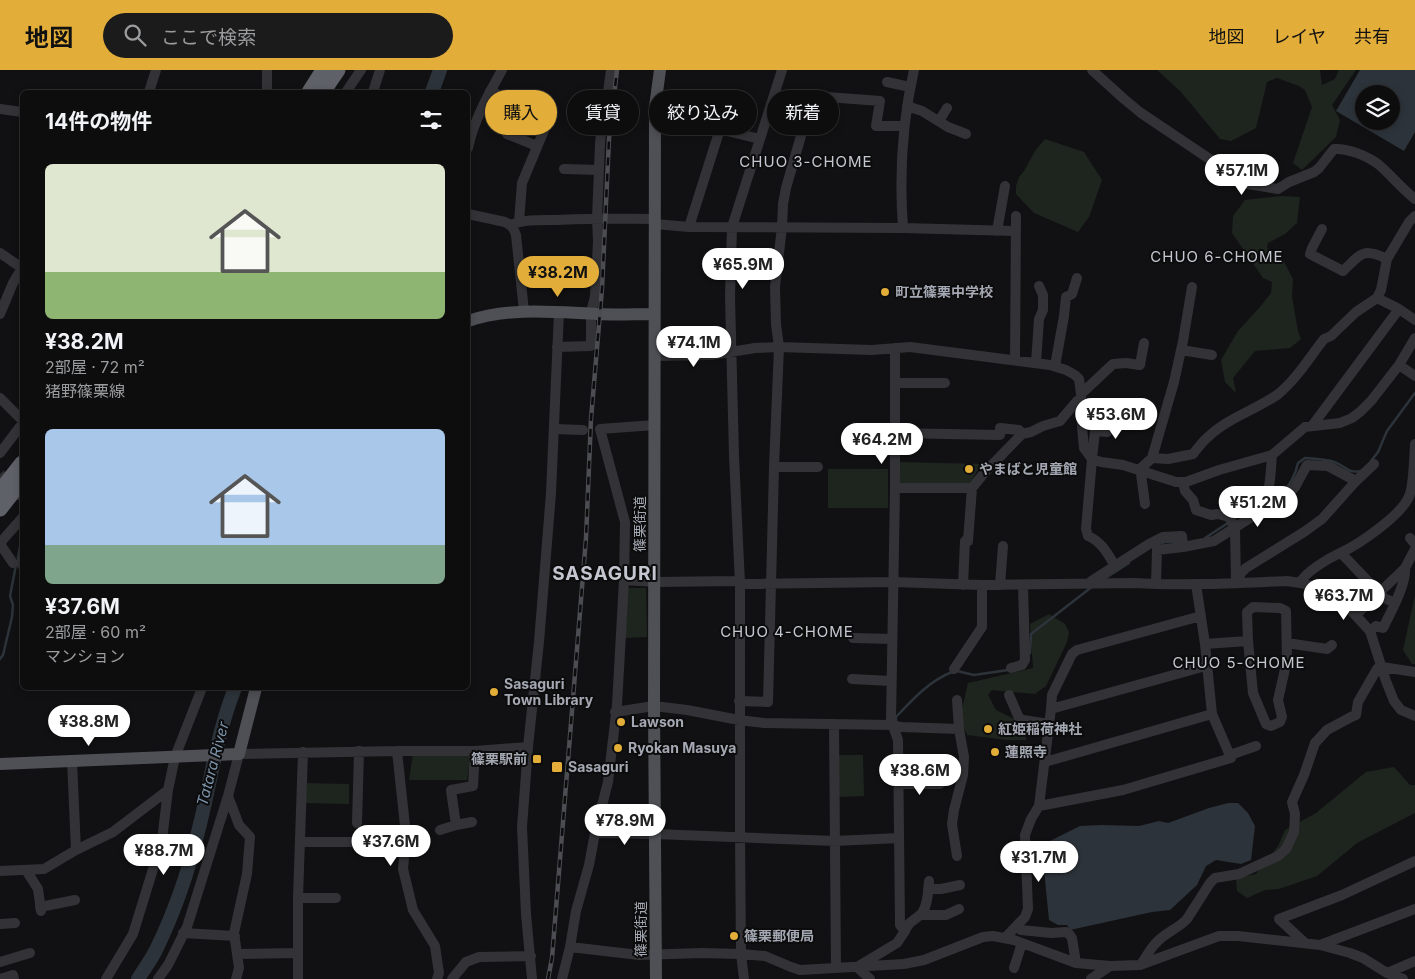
<!DOCTYPE html>
<html lang="ja">
<head>
<meta charset="utf-8">
<style>
  :root { --surface:#0d0d0e; --page:#1b1b1c; --text:#f1f3f6; --muted:#9a9c9e; --line:#2d2d2e; --accent:#e2ad39 }
  body { margin:0; font-family:Inter,"Noto Sans JP",sans-serif; background:var(--page); color:var(--text); height:100vh; display:flex; flex-direction:column; font-size:19px; white-space:nowrap }
  * { box-sizing:border-box; margin:0 }
  p { font-size:16px; color:var(--muted) }
  .icon { flex:none; width:28px; height:28px; fill:none; stroke:currentColor; stroke-width:2; stroke-linecap:round; stroke-linejoin:round }
  .map { position:relative; flex:1; overflow:hidden }
  .side { position:absolute; left:20px; top:20px; width:450px; height:600px; display:flex; flex-direction:column; background:var(--surface); border-radius:8px; box-shadow:0 2px 8px #0003,0 0 0 1px var(--line) }
  .side>* { flex:none }
  .banner { position:absolute; left:485px; top:20px; width:475px; height:45px; display:flex; gap:10px }
  .fabs { position:absolute; left:1355px; top:15px; display:grid; gap:10px }
  .fabs a { display:grid; place-items:center; width:45px; height:45px; border-radius:50%; background:var(--surface); box-shadow:0 2px 8px #0003,0 0 0 1px var(--line); font-size:25px }
  .price { position:absolute; translate:-50% -42px; padding:0 11px; border-radius:18px; background:#fff; color:#222; font-size:16px; line-height:32px; filter:drop-shadow(0 1px 2px #0008) }
  .price::after { content:''; position:absolute; left:50%; top:30px; width:15px; height:11px; margin-left:-8px; background:inherit; clip-path:polygon(0 0,100% 0,50% 100%) }
  .price.on { background:var(--accent); color:#111 }
  ul { padding:0; list-style:none }
  li { display:grid; align-content:center; gap:10px; height:265px; padding:0 25px }
  li span { display:grid; place-items:center; height:155px; border-radius:8px; color:#555 }
  li>.icon { margin-inline-start:auto }
  span .icon { width:90px; height:90px; fill:#fffc; stroke-width:1 }
  li b { font-size:21px }
  h2 { display:flex; justify-content:space-between; align-items:center; height:60px; padding:0 25px; font-size:21px }
  .pill { padding:0 18px; border-radius:22px; background:var(--surface); box-shadow:0 2px 8px #0003,0 0 0 1px var(--line); font-size:18px; line-height:45px }
  .pill.on { background:var(--accent); color:#111 }
  header { display:flex; align-items:center; gap:30px; box-sizing:border-box; height:70px; padding:0 25px; background:var(--accent); color:#111 }
  header strong { font-size:24px }
  nav { display:flex; gap:28px; margin-inline-start:auto; font-size:18px }
  .search { width:350px; height:45px; background:var(--page); display:flex; align-items:center; gap:12px; box-sizing:border-box; padding:0 18px; border-radius:28px; color:var(--muted); font-size:19px }
  .map>svg:first-child { display:block }
  .green { fill:#1e251f }
  .water { fill:#2c333a; fill-rule:evenodd }
  .lines { fill:none; stroke-linecap:round; stroke-linejoin:round }
  .stream { stroke:#2c333a; stroke-width:2.5 }
  .river { stroke:#2c333a; stroke-width:14 }
  .minor-tunnel { stroke:#2e2f33; stroke-width:10; stroke-dasharray:10 5; stroke-linecap:butt }
  .minor { stroke:#333337; stroke-width:10 }
  .major { stroke:#4f5056; stroke-width:12 }
  .highway { stroke:#5f6168; stroke-width:15 }
  .rail-casing { stroke:#4c4d52; stroke-width:4.5 }
  .rail { stroke:#0c0c0d; stroke-width:2.5; stroke-dasharray:8; stroke-linecap:butt }
  .poi-dot { fill:#e2ad39; stroke:#0c0c0d; stroke-width:2 }
  .labels { text-anchor:middle; stroke-width:4; stroke-linejoin:round; paint-order:stroke }
  .poi-label { font-size:14px; font-weight:bold; fill:#a4a8b2; stroke:#0c0c0d; text-anchor:start }
  .street-label { font-size:14px; fill:#a4a8b2; stroke:#0c0c0d }
  .neighbourhood-label { font-size:15px; letter-spacing:1px; fill:#c4c7cf; stroke:#0c0c0d }
  .water-label { font-size:15px; font-style:italic; fill:#7d94ab; stroke:#0c0c0d }
  .district-label { font-size:19px; font-weight:bold; letter-spacing:1px; fill:#c4c7cf; stroke:#0c0c0d }
</style>
</head>
<body>
<header>
<strong>地図</strong>
<div class="search"><svg class="icon" aria-label="search" viewBox="0 0 24 24"><circle cx="10" cy="10" r="6"/><path d="M15 15l6 6"/></svg>ここで検索</div>
<nav><a>地図</a><a>レイヤ</a><a>共有</a></nav>
</header>
<div class="map">
<svg width="1415" height="909" viewBox="0 0 1415 909">
  <rect width="100%" height="100%" fill="#111113"/>
  <path class="green" d="M1157,0h163l2,15 13,-6 4,-9h17l-24,35 8,15 -4,17 -34,33 -9,-7 19,-56 -7,-17 -6,-4 -22,-8 -10,4 -11,46 -25,13 -11,-2 -39,-47z
    M1045,69l39,13 18,28 -13,37 -11,15 -44,-19 -18,-19v-8l3,-9 5,-6 11,-20z
    M1282,126l18,1 -3,26 -12,11 -17,9 -1,5 14,8 12,23 -1,18 6,34 3,8 -11,9 -35,3 -22,27 3,15 -11,-11 -4,-22 17,-29 22,-24 11,-14 1,-11 -9,-4 -31,-45 1,-17 12,-16z
    M898,392l84,2 -13,20h-72z
    M828,399h60v39h-60z
    M627,518h19l1,49 -23,1z
    M1415,525v69h-3l-9,-14z
    M1049,544l16,10 4,8 -2,10 -21,44 -11,8 -43,-4 -4,5 8,15 31,15 -1,15h-19l-40,-5 -7,-17 8,-35 65,-15 -3,-44z
    M471,683l-4,27h-58l4,-26z
    M836,685h27l1,41 -27,1z
    M1394,697l16,18h5v28l-58,30 -40,33 -38,13 -14,1 -18,8 -10,-7 -1,-13 20,-4 22,-28 7,-16 31,-17 50,-41z
    M304,713l45,1v20l-45,-1z"/>
  <path class="water" d="M1360,0h55v62l-11,19 -68,-40zM1364,24h27v27h-27z
    M1228,733h10l10,10 7,13 -4,34 -10,4 -25,-4 -10,6 -9,19 -27,25 -18,2 -82,18 -3,-5h-9l-9,-5 -7,-70 4,-7 34,-17 21,-1 38,1 20,-5 9,2 41,-15z"/>
  <g class="lines">
    <path class="stream" d="M1371,391l7,-9 9,-21 28,-38
      M1234,449c28,-20 55,-16 64,-56l7,-5c10,1 20,1 29,4 11,3 13,12 27,9
      M1205,468l23,-15
      M1159,474l6,-2h15
      M18,488l4,-23
      M1104,509l25,-16
      M1030,583l1,-19 62,-48
      M0,589l3,-4 9,-38 1,-12 -3,-9 6,-31
      M957,601l17,4 34,-5
      M896,652v-5c16,-17 33,-36 56,-45"/>
    <path class="river" d="M432,22l8,-22
      M138,909c6,-10 13,-19 18,-29 19,-39 33,-80 43,-122 12,-47 18,-95 36,-140"/>
    <path class="minor-tunnel" d="M0,404l22,23"/>
    <path class="minor" d="M267,0v22
      M1092,0l32,29 17,14 76,51 24,19 37,6 11,-7 25,-10 5,-4 15,-19c14,-1 33,7 44,15 12,10 24,25 37,35
      M887,12l23,5
      M490,21l60,25 -28,67 -3,39
      M149,22l7,-22
      M346,22l15,-22
      M373,22l7,-22
      M907,36l15,5 26,16 18,7
      M0,39l22,3
      M655,50l47,5 58,14
      M939,51l8,-13
      M507,64l30,12
      M468,78c6,-28 20,-53 34,-78
      M564,99l35,1
      M468,144l37,8c6,3 9,6 11,13l8,76
      M655,154l34,3 214,1 112,3
      M510,155c15,-6 31,-5 47,-5 32,-2 65,-1 98,-1
      M689,157l31,-98
      M903,158c-4,-54 -1,-105 11,-158
      M1322,159l-10,19 -2,6 33,17c18,-17 19,-24 44,-12
      M997,161l8,-45
      M0,183l22,15
      M1377,228l22,11
      M0,244l13,-31 9,-15
      M557,277l34,-1v-33l4,-17 3,-54 -1,-24 3,-74 4,-42 4,-10 3,-22
      M1181,280l31,5
      M655,286l57,-1 43,-7 24,-1 93,3 38,-3 140,18 16,5 9,5 4,4 2,15 1,33 2,21 8,11 9,3 22,3 53,17h10l33,-12 53,-15 33,-28 35,-4 12,-5 9,-7 10,-10 28,-36 16,-27
      M1015,290l1,-144
      M1036,293l3,-44 4,-9v-15l-4,-9
      M1399,295l16,11
      M1055,296l9,-50 2,-19 6,-3 5,-16
      M895,313h50
      M1081,324l32,-30 13,-1 14,2 4,-22
      M0,328l22,22
      M1312,356l87,-117 16,11
      M554,359l29,1
      M1022,364l9,-2 12,-6 17,-5 17,-20
      M0,383l22,-29
      M1152,388l22,-76 9,-41 9,-54
      M774,397h44
      M1139,400l13,-12 16,1 25,-5c5,-6 9,-12 15,-17 20,-19 47,-27 69,-42 19,-15 32,-37 47,-56l7,-3 25,-24 21,-14 4,-8 6,-31 22,-37 6,-6
      M1139,400l2,4 4,30
      M1183,412l2,9 8,9 3,10 15,5 7,-1 11,3 6,11 1,54
      M895,418h77l13,-16 37,-38 -3,-4 -19,-2v7l-105,-2
      M1229,447c9,-12 36,-17 40,-31 2,-10 2,-21 3,-31
      M1410,468l5,6
      M0,473l22,-25
      M0,474l13,19
      M1341,483l43,45 11,5
      M22,489v6
      M1115,496c-7,-12 -13,-24 -27,-30l-2,-7 6,-70 3,-28 12,1 4,-19 27,6
      M624,510l31,2 81,-1 4,3 153,-2 89,3 152,-2c51,3 102,0 153,-2l13,2 24,6 11,4 35,38 16,50 8,20 7,9 14,6
      M1236,513l5,-10 5,-5 58,-36 18,-13 34,-38 18,-17
      M1300,513c5,-11 29,-25 40,-30 18,-8 64,-39 70,-59 4,-14 4,-35 5,-50
      M1088,514l5,-4 56,-36 14,-7 19,-1 1,11
      M1156,514l1,-34 26,-3 31,-6 39,-25 24,-10 18,-19 12,-22 21,1 28,15
      M963,515l2,-44h3l4,-53
      M1000,515l3,-39
      M1356,545l49,-47 10,-19
      M1370,561l6,-5 7,2c7,-14 24,-45 22,-60
      M853,568l39,1
      M1287,573l40,6 5,-4
      M1205,574l43,-3 -1,-29 6,-5 27,1 6,3 1,49 -9,40 4,17 -2,5 -9,4 -5,-2 -13,-31 -5,-52
      M1382,597l33,5
      M1011,598l11,-3 3,-5 -2,-75
      M954,599l28,-42v-42
      M852,609l39,2
      M1009,625l10,23 4,2 26,4
      M739,631l29,1 6,-235 5,-120 -3,-23 -1,-37 7,-60 1,-23 3,-16 27,-94 14,3 53,4 -4,25h28
      M1051,639l1,-14 20,-41 5,-4 124,-34
      M615,642l39,-6 33,4 52,10 25,3 129,2 8,2 58,2
      M834,654l2,244
      M397,681l9,84 -3,34 10,41 22,36 4,27 -2,6
      M1230,685l26,-9
      M72,691l4,89 37,-18 55,-42
      M1045,692l167,-48
      M898,696l49,1
      M898,714h42
      M228,726l11,29 11,12 -3,37 -13,59 3,21 60,-1
      M1039,736l84,-16 108,-32 -19,-44 -7,-70 -9,-60
      M357,753l2,-72
      M456,755l16,-3
      M440,760l16,-5 -5,-35 22,-4 2,-35
      M595,763l60,1 180,7 64,-3
      M300,772h52
      M957,786l-5,-32 2,-14 9,-35 1,-18 -5,-28 -2,-29
      M26,800l12,19 3,22
      M0,801l44,-2 32,-19
      M928,819h13l19,-4
      M298,828h38
      M40,837l35,-7
      M921,845h25l13,-6
      M0,854l15,-1
      M1017,857l4,3 30,3 15,-1 3,2 3,4 4,25
      M905,861c3,-10 11,-11 17,-18 6,-8 6,-22 7,-32
      M183,863l52,3
      M1005,868l20,-21 3,-8 -3,-74 6,-16 8,-13 12,-97 151,-42h6
      M1305,873l-26,-24 63,-24 73,-34
      M1320,875l95,-36
      M570,877l69,8 63,-2 39,1 24,2 26,11 9,3 104,-6 20,-4 59,-23 10,-1 21,4 62,23 34,3 30,-1 79,-29h19l82,9 30,8 13,5 24,15 16,6
      M0,892l30,-9
      M1141,894c5,-6 9,-15 14,-20 9,-11 23,-15 32,-25l23,-36 5,-5 24,-4 39,-18 8,-7 8,-17 1,-18 -3,-12 12,-27 11,-32 12,-13 24,-13 5,-2 2,-13 19,-33 4,-4
      M1014,898l8,-25
      M1387,903l28,-12
      M0,909l13,-4 1,4
      M106,909l27,-45 29,-94 6,-50 7,-33 27,-69
      M158,909l10,-14 19,-38 41,-131 11,-42 158,-3h78l53,-4
      M236,909l3,-11 -2,-14
      M298,909v-81l5,-146
      M452,909l14,-17 13,-5 52,-1
      M532,909l-6,-65 -4,-87 6,-80 11,-105 12,-149 8,-181
      M562,909l8,-32 6,-36 13,-46 6,-32 13,-51 9,-77 7,-125 1,-58 -25,-93 55,-4
      M744,909l-3,-25 -1,-117v-253l-6,-128 -4,-159 2,-70 50,-157
      M870,909l-13,-12 40,-24 8,-12 -5,-6 -2,-185 -7,-20 4,-232v-140
      M1091,909l19,-13"/>
    <path class="major" d="M468,251c42,-14 85,-9 129,-7 19,1 38,0 57,0
      M0,694l239,-10 17,-66
      M656,909l-2,-273 1,-599 5,-37"/>
    <path class="highway" d="M309,22l14,-22
      M323,22l15,-22
      M0,421l22,-28
      M0,439l22,-28"/>
    <defs>
      <path id="rail" d="M548,909l4,-21 34,-420 5,-119 11,-130 7,-150 8,-69"/>
    </defs>
    <use href="#rail" class="rail-casing"/>
    <use href="#rail" class="rail"/>
  </g>
  <g class="poi-dot">
    <circle cx="885" cy="222" r="5"/>
    <circle cx="969" cy="399" r="5"/>
    <circle cx="494" cy="622" r="5"/>
    <circle cx="621" cy="652" r="5"/>
    <circle cx="988" cy="659" r="5"/>
    <circle cx="618" cy="678" r="5"/>
    <circle cx="995" cy="682" r="5"/>
    <rect x="532" y="684" width="10" height="10" rx="2.5"/>
    <rect x="551" y="691" width="12" height="12" rx="2.5"/>
    <circle cx="734" cy="866" r="5"/>
  </g>
  <g class="labels">
    <g class="poi-label">
      <text x="895" y="227">町立篠栗中学校</text>
      <text x="979" y="404">やまばと児童館</text>
      <text x="504" y="619">Sasaguri<tspan x="504" dy="16">Town Library</tspan></text>
      <text x="631" y="657">Lawson</text>
      <text x="998" y="664">紅姫稲荷神社</text>
      <text x="628" y="683">Ryokan Masuya</text>
      <text x="1005" y="687">蓮照寺</text>
      <text x="527" y="694" text-anchor="end">篠栗駅前</text>
      <text x="568" y="702">Sasaguri</text>
      <text x="744" y="871">篠栗郵便局</text>
    </g>
    <g class="street-label">
      <text transform="translate(640 454) rotate(-90)" y="5">篠栗街道</text>
      <text transform="translate(641 859) rotate(-90)" y="5">篠栗街道</text>
    </g>
    <g class="neighbourhood-label">
      <text x="806" y="97">CHUO 3-CHOME</text>
      <text x="1217" y="192">CHUO 6-CHOME</text>
      <text x="787" y="567">CHUO 4-CHOME</text>
      <text x="1239" y="598">CHUO 5-CHOME</text>
    </g>
    <g class="water-label">
      <text transform="translate(213 694) rotate(-75)" y="5">Tatara River</text>
    </g>
    <g class="district-label">
      <text x="605" y="510">SASAGURI</text>
    </g>
  </g>
</svg>
<div class="fabs">
<a><svg class="icon" aria-label="layers" viewBox="0 0 24 24"><path d="M12 4l9 5-9 5-9-5zM3 14l9 5 9-5"/></svg></a>
</div>
<b class="price" style="left:1242px;top:126px">¥57.1M</b>
<b class="price" style="left:743px;top:220px">¥65.9M</b>
<b class="price on" style="left:558px;top:228px">¥38.2M</b>
<b class="price" style="left:694px;top:298px">¥74.1M</b>
<b class="price" style="left:1116px;top:370px">¥53.6M</b>
<b class="price" style="left:882px;top:395px">¥64.2M</b>
<b class="price" style="left:1258px;top:458px">¥51.2M</b>
<b class="price" style="left:1344px;top:551px">¥63.7M</b>
<b class="price" style="left:89px;top:677px">¥38.8M</b>
<b class="price" style="left:920px;top:726px">¥38.6M</b>
<b class="price" style="left:625px;top:776px">¥78.9M</b>
<b class="price" style="left:391px;top:797px">¥37.6M</b>
<b class="price" style="left:164px;top:806px">¥88.7M</b>
<b class="price" style="left:1039px;top:813px">¥31.7M</b>
<div class="banner">
<a class="pill on">購入</a>
<a class="pill">賃貸</a>
<a class="pill">絞り込み</a>
<a class="pill">新着</a>
</div>
<section class="side">
<h2>14件の物件<svg class="icon" aria-label="filters" viewBox="0 0 24 24"><path d="M4 7h16M4 17h16"/><circle cx="9" cy="7" r="2"/><circle cx="15" cy="17" r="2"/></svg></h2>
<ul>
<li><span style="background:linear-gradient(#dfe7d0 70%,#8fb573 0)"><svg class="icon" aria-label="home" viewBox="0 0 24 24"><path d="M3 11l9-7 9 7M6 9v11h12V9"/></svg></span><div><b>¥38.2M</b><p>2部屋 · 72 m²</p><p>猪野篠栗線</p></div></li>
<li><span style="background:linear-gradient(#a9c7e8 75%,#7fa58c 0)"><svg class="icon" aria-label="home" viewBox="0 0 24 24"><path d="M3 11l9-7 9 7M6 9v11h12V9"/></svg></span><div><b>¥37.6M</b><p>2部屋 · 60 m²</p><p>マンション</p></div></li>
</ul>
</section>
</div>
</body>
</html>
